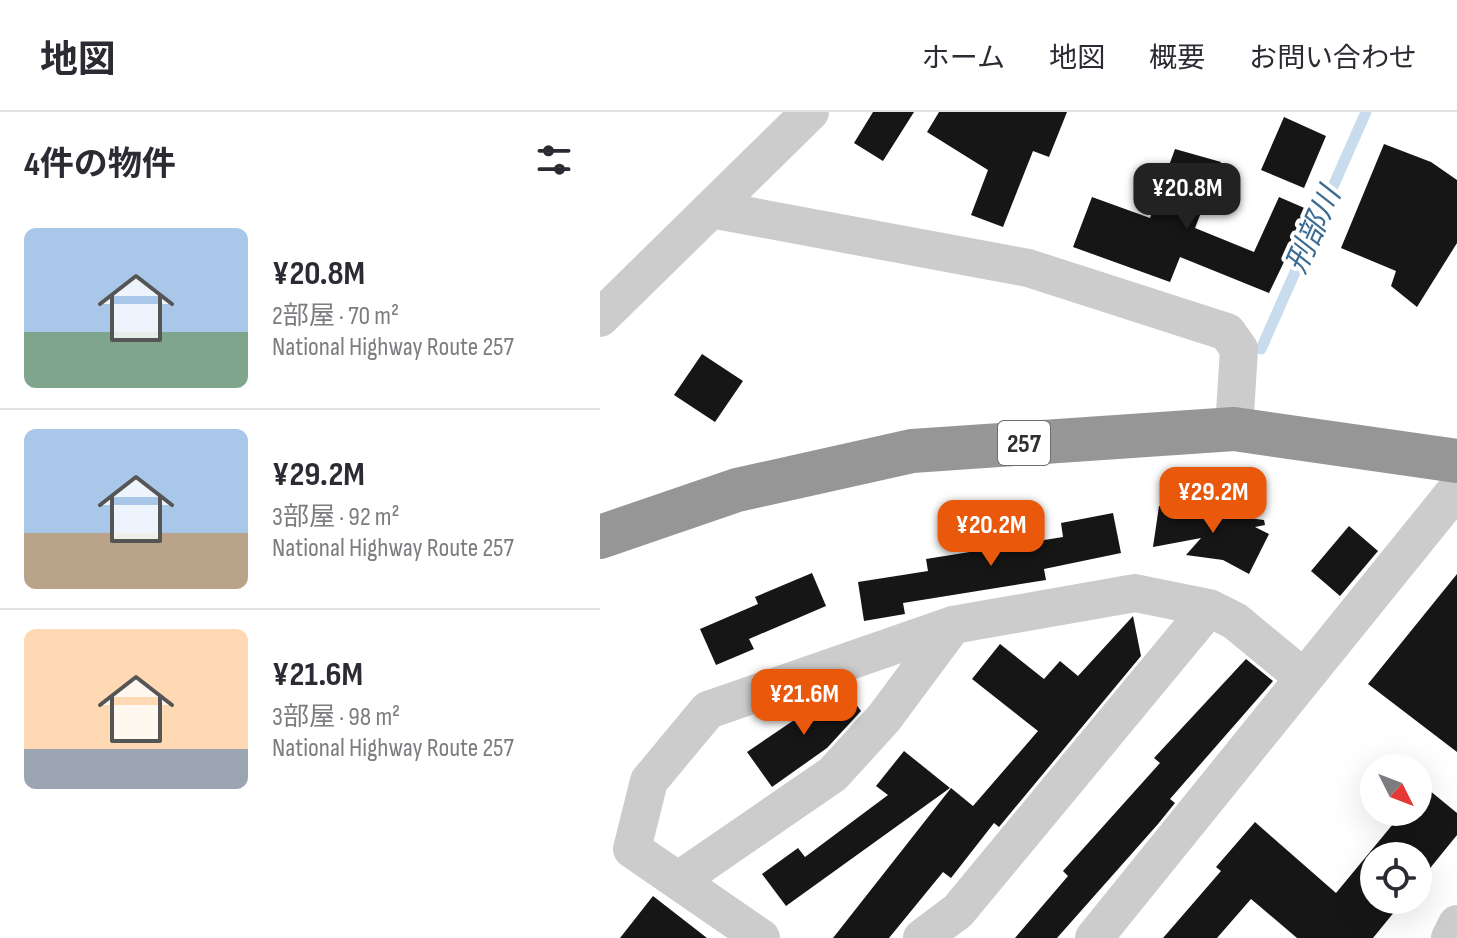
<!DOCTYPE html>
<html lang="ja">
<head>
<meta charset="utf-8">
<style>
  :root { --surface:#fff; --page:#f2f2f3; --text:#2b2b33; --muted:#7c7c81; --line:#e1e1e2; --accent:#ea580c }
  body { margin:0; font-family:"Sofia Sans Condensed","Noto Sans JP",sans-serif; background:var(--page); color:var(--text); height:100vh; display:flex; flex-direction:column; font-size:30px; white-space:nowrap }
  * { box-sizing:border-box; margin:0 }
  p { font-size:26px; color:var(--muted) }
  .icon { flex:none; width:44px; height:44px; fill:none; stroke:currentColor; stroke-width:2; stroke-linecap:round; stroke-linejoin:round }
  .map { position:relative; flex:1; overflow:hidden }
  .details { display:flex; flex-direction:column; background:var(--surface); width:600px }
  .details>* { flex:none }
  .needle { width:52px; rotate:132deg }
  .buttons { position:absolute; left:760px; top:642px; display:grid; gap:16px }
  .buttons a { display:grid; place-items:center; width:72px; height:72px; border-radius:50%; background:var(--surface); box-shadow:0 8px 32px #0002; font-size:40px }
  .price { position:absolute; translate:-50% -68px; padding:0 18px; border-radius:16px; background:var(--accent); color:#fff; font-size:26px; line-height:52px; filter:drop-shadow(0 2px 4px #0008) }
  .price::after { content:''; position:absolute; left:50%; top:48px; width:24px; height:18px; margin-left:-12px; background:inherit; clip-path:polygon(0 0,100% 0,50% 100%) }
  .price.current { background:#222; color:#fff }
  ul { padding:0; list-style:none }
  li { display:flex; align-items:center; gap:24px; height:200px; padding:0 24px }
  li+li { border-top:2px solid var(--line) }
  li span { display:grid; place-items:center; flex:none; width:224px; height:160px; border-radius:12px; color:#555 }
  li>.icon { margin-inline-start:auto }
  span .icon { width:96px; height:96px; fill:#fffc; stroke-width:1 }
  li b { font-size:34px }
  h2 { display:flex; justify-content:space-between; align-items:center; height:96px; padding:0 24px; font-size:34px }
  header { display:flex; align-items:center; gap:48px; box-sizing:border-box; height:112px; padding:0 40px; background:var(--surface); border-bottom:2px solid var(--line) }
  header strong { font-size:38px }
  nav { display:flex; gap:44px; margin-inline-start:auto; font-size:28px }
  main { display:flex; flex:1; min-height:0 }
  .map>svg:first-child { display:block }
  .lines { fill:none; stroke-linecap:round; stroke-linejoin:round }
  .stream { stroke:#c8dced; stroke-width:11 }
  .building { fill:#161616 }
  .minor { stroke:#ccc; stroke-width:38 }
  .highway { stroke:#969696; stroke-width:44 }
  .labels { text-anchor:middle; stroke-width:8; stroke-linejoin:round; paint-order:stroke }
  .shield { fill:#fff; stroke:#6d6d6d; stroke-width:2 }
  .shield-label { font-size:26px; font-weight:bold; fill:#2f2f2f }
  .water-label { font-size:30px; font-style:italic; fill:#3a6b93; stroke:#fff }
</style>
</head>
<body>
<header>
<strong>地図</strong>
<nav><a>ホーム</a><a>地図</a><a>概要</a><a>お問い合わせ</a></nav>
</header>
<main>
<section class="details">
<h2>4件の物件<svg class="icon" aria-label="filters" viewBox="0 0 24 24"><path d="M4 7h16M4 17h16"/><circle cx="9" cy="7" r="2"/><circle cx="15" cy="17" r="2"/></svg></h2>
<ul>
<li><span style="background:linear-gradient(#a9c7e8 65%,#7fa58c 0)"><svg class="icon" aria-label="home" viewBox="0 0 24 24"><path d="M3 11l9-7 9 7M6 9v11h12V9"/></svg></span><div><b>¥20.8M</b><p>2部屋 · 70 m²</p><p>National Highway Route 257</p></div></li>
<li><span style="background:linear-gradient(#a9c7e8 65%,#b9a48a 0)"><svg class="icon" aria-label="home" viewBox="0 0 24 24"><path d="M3 11l9-7 9 7M6 9v11h12V9"/></svg></span><div><b>¥29.2M</b><p>3部屋 · 92 m²</p><p>National Highway Route 257</p></div></li>
<li><span style="background:linear-gradient(#ffd9b3 75%,#9aa5b1 0)"><svg class="icon" aria-label="home" viewBox="0 0 24 24"><path d="M3 11l9-7 9 7M6 9v11h12V9"/></svg></span><div><b>¥21.6M</b><p>3部屋 · 98 m²</p><p>National Highway Route 257</p></div></li>
</ul>
</section>
<div class="map">
<svg width="857" height="826" viewBox="0 0 857 826">
  <rect width="100%" height="100%" fill="#fff"/>
  <g class="lines">
    <path class="stream" d="M661,237l105,-237"/>
  </g>
  <path class="building" d="M273,0h41l-31,49 -29,-18z
    M339,0h128l-18,45 -16,-6 -30,76 -32,-12 17,-45 -61,-38z
    M684,5l42,19 -22,52 -43,-18z
    M784,32l47,18 26,18v63l-40,64 -26,-21 5,-15 -55,-23z
    M575,37l46,13 -26,66 59,24 25,-55 30,13 -40,83 -89,-36 -10,25 -97,-35 19,-50 58,21z
    M102,242l41,27 -28,41 -41,-27z
    M559,394l105,14 1,5 -10,2 14,7 -20,40 -26,-14 -37,-5 15,-17 -48,9z
    M513,401l8,40 -77,16 2,11 -143,23 2,11 -41,7 -6,-39 70,-11 -2,-12 137,-22 -2,-14z
    M749,414l29,25 -38,45 -29,-25z
    M212,461l14,33 -77,33 5,10 -38,16 -16,-36 58,-25 -3,-7z
    M857,462v178l-89,-68z
    M533,504l8,40 -142,171 -5,-4 -43,55 -8,-6 -54,66h-56l118,-150 22,18 65,-75 -66,-52 28,-35 44,35 16,-18 18,15z
    M646,547l27,22 -103,118 5,4 -17,21 -101,114h-42l53,-62 -5,-5 97,-108 -6,-5z
    M243,575l18,24 -34,37 -55,39 -25,-35z
    M304,639l46,37 -164,118 -24,-32 36,-26 7,9 83,-62 -12,-9z
    M818,669l39,32v22l-39,48v-27h-44v44h30l-31,38h-76l-46,-39 -34,39h-54l58,-67 -5,-4 39,-45 81,71 67,-81h15z
    M53,784l54,42h-87z"/>
  <g class="lines">
    <path class="minor" d="M111,97l317,59 199,64 12,17 -5,80
      M0,206l210,-206
      M79,768l154,-106 51,-56 69,-93
      M161,826l-129,-89 17,-68 59,-71 245,-85 182,-32 74,15 26,13 69,57
      M322,826l36,-27 251,-303
      M494,826l363,-449
      M850,826l7,-14"/>
    <path class="highway" d="M0,425l137,-47 175,-39 322,-22 223,32"/>
  </g>
  <g class="labels">
    <rect class="shield" x="398" y="309" width="52" height="44" rx="6"/>
    <g class="shield-label">
      <text x="424" y="340">257</text>
    </g>
    <g class="water-label">
      <text transform="translate(713 118) rotate(-66)" y="10">刑部川</text>
    </g>
  </g>
</svg>
<div class="buttons">
<a><svg class="needle" viewBox="-14 -14 28 28"><path d="M0-13l5 13h-10z" fill="#e53935"/><path d="M0 13l5-13h-10z" fill="#7c7c81"/></svg></a>
<a><svg class="icon" aria-label="locate" viewBox="0 0 24 24"><circle cx="12" cy="12" r="6"/><path d="M12 2v4M12 18v4M2 12h4M18 12h4"/></svg></a>
</div>
<b class="price current" style="left:587px;top:119px">¥20.8M</b>
<b class="price" style="left:613px;top:423px">¥29.2M</b>
<b class="price" style="left:391px;top:456px">¥20.2M</b>
<b class="price" style="left:204px;top:625px">¥21.6M</b>
</div>
</main>
</body>
</html>
